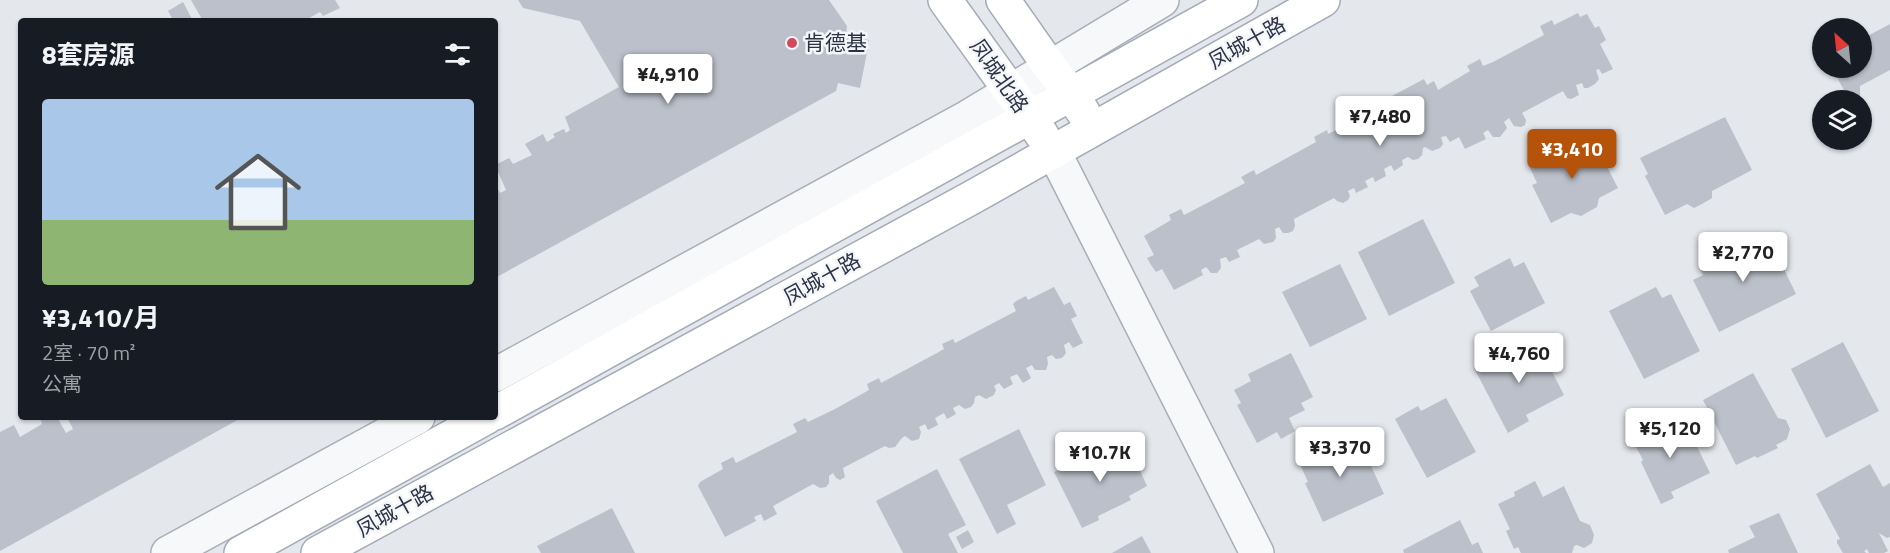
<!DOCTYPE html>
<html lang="zh">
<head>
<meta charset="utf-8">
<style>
  :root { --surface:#171b24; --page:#242831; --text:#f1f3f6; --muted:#9ea1a6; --line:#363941; --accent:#b45309 }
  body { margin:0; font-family:"Titillium Web","Noto Sans SC",sans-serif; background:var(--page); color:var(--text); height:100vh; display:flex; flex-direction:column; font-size:22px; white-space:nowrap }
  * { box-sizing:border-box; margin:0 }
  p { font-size:20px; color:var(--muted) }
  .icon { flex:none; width:33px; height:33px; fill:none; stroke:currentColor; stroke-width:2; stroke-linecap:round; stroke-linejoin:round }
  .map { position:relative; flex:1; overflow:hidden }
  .panel { position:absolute; left:18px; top:18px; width:480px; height:402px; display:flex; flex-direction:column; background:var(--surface); border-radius:6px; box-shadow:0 2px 4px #0004 }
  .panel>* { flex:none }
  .needle { width:39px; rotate:333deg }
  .buttons { position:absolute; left:1812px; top:18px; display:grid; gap:12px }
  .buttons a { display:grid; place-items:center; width:60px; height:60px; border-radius:50%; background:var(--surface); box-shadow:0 2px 4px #0004; font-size:30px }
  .price { position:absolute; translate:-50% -51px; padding:0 14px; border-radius:6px; background:#fff; color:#222; font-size:20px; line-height:39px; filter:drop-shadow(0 2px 3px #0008) }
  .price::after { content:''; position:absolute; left:50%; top:36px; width:18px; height:14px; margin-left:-9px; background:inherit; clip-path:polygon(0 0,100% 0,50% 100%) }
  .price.on { background:var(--accent); color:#fff }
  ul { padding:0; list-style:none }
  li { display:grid; align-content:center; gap:12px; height:318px; padding:0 24px }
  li+li { border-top:2px solid var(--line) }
  li span { display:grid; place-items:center; height:186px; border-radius:6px; color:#555 }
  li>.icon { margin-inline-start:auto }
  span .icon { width:108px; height:108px; fill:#fffc; stroke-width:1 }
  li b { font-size:26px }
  h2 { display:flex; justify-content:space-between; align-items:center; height:72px; padding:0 24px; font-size:26px }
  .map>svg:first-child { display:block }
  .building { fill:#bbc0ca }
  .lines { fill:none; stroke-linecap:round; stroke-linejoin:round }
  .minor-casing { stroke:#a9aeb7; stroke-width:36 }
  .major-casing { stroke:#a3abb8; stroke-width:36 }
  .minor { stroke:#f7f8fa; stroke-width:33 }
  .major { stroke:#fff; stroke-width:33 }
  .poi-dot { fill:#d1495b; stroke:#f4f6f9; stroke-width:2 }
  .labels { text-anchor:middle; stroke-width:5; stroke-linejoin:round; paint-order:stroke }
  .poi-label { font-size:21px; fill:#2b3445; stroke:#f4f6f9; text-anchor:start }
  .street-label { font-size:21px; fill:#2b3445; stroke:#f4f6f9 }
</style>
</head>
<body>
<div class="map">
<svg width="1890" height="553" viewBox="0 0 1890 553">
  <rect width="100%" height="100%" fill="#e4e7ec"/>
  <path class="building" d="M191,0h144l5,8 -17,8 -3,-4 -16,9h-101z
    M518,0h311l18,26 -1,9 23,5v2l-9,46 -22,-5 -2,8 -341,187v-94l5,9 6,-3 -11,-25 14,-7 4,6 19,-9 -7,-11 18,-10 4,8 8,-5 -2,-3 11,-5 2,4 4,-3 -5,-13 54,-30 -39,-66 -57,-13z
    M183,2l10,19h-26l5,-3 -4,-7z
    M1578,13l2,4 7,-3 8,14 4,-2 7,14 -6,4 13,25 -11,5 -3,-5 -3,1 3,9 -4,5 -7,4h-4l-2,-5 -6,2 3,10 -8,4 -4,-1 -4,-7 -41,22 4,7 -1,5 -4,2 -7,-1 -5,-8 -5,4 3,6 -7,9h-7l-5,-7 -5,3 3,6 -21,10 -6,-12 -9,5 -4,-6 -5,1 2,7 -3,4 -8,3 -7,-4 -2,1 -1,7 -4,4 -5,1 -5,-3 -6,3 1,5 -9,6 -3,-6 -7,4 2,7 -11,6 -2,-5 -8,4 3,6 -12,6 -2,-5 -6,3 2,5 -2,4 -5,3 -6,-2 -3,-3 -40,21 1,7 -2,5 -5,2h-5l-4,-6 -4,2 1,9 -3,4 -9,2 -5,-5 -22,11 3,7 -11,5 -3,-5 -6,2 1,9 -4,5h-6l-5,-6 -5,3 2,5 -29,15 -12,-21 -6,3 -5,-7 -4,-7 7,-3 -10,-19 27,-16 -2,-5 12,-6 3,6 27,-14 34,-18 -4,-6 13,-7 2,5 60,-33 -2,-5 13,-7 1,4 34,-17 29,-16 -1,-4 34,-18 3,6 7,-4 4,9 32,-19 -3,-5 13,-7 3,7 10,-4 51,-27 -4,-9 12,-6 2,5z
    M1890,24v46l-30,16v10l-9,4 -5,-6 -14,-26h30v-33l2,3z
    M1725,117l27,53 -40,21v7l-10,6 -8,4 -7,-4 -22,11 -20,-39 3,-2 -8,-16z
    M1588,136l8,17 3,-2 19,37 -19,10 -2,9 -16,9 -10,-3 -20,10 -19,-38 5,-2 -8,-17z
    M1423,219l32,64 -66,33 -31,-64z
    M1767,234l29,60 -77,38 -26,-52 10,-5 -4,-8z
    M1510,258l4,9 10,-5 21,41 -54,28 -21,-40 9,-5 -5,-9z
    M1340,264l27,55 -57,28 -28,-55z
    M1054,287l10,18 6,-3 7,14 -6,3 12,24 -10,5 -4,-6 -5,3 2,8 -4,5 -6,1 -4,-4 -5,2 1,7 -2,6h-11l-3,-5 -6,3 5,10 -8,5 -6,-9 -7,3 3,7 -9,5 -5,-6 -5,3 2,4 -2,5 -8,4 -7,-4 -4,2 -1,6 -3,4 -6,2 -6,-4 -6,3 3,6 -9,5 -3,-6 -9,5 3,7 -10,5 -3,-6 -6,3 2,5 -2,7 -7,2 -7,-5 -3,2 -7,9 -6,1 -4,-2 -42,22 2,9 -5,3 -4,-2 -3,-5 -4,3v7l-3,4 -6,1 -7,-4 -40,22 4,8 -13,7 -3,-7 -7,3 2,4 -31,16 -27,-51 2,-4 23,-13 -2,-6 12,-6 3,6 61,-31 -4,-8 12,-6 3,4 27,-13 34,-19 -2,-6 12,-6 2,5 56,-30 7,-4 -2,-5 11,-5 2,4 61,-32 -3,-7 3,-3 10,-5 2,4z
    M1656,287l6,11 9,-4 29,57 -56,28 -35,-68z
    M1530,338l11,22 4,-2 19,37 -38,20 3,6 -21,12 -34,-65z
    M1843,342l36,69 -53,27 -35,-69z
    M1291,353l22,44 -12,6 4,7 -16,8 6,13 -14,8 -4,-7 -20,11 -20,-38 4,-2 -7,-13 17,-9 -3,-7z
    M1753,373l25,45 8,2 4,9 -3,10 -11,6 2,3 -21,10 -2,-2 -19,9 -33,-65z
    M1446,398l30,54 -49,26 -32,-59 23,-13 3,5z
    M40,417h17l9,16 7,-4 -6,-12h176l-243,134v-119l14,-7 6,12 22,-13z
    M1685,422l25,51 -39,19 3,6 -13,6 -20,-42 2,-2 -13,-25 20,-10 5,12z
    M1019,429l27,56 -39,20 9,19 -19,10 -38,-75z
    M1356,433l28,61 -61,28 -18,-39 3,-1 -10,-22z
    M1123,446l5,11 5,-2 14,31 -18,10 2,4 -33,16 1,4 -17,8 -28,-56 50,-24 3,6z
    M1870,464l13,23 7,-4v54l-3,1 -8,-5 9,18 -4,2h-15l-2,-4 -3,2 2,2h-23l-6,-10v-3l3,-1 -24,-45z
    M937,469l29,56 -18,9 10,19h-55l-27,-52z
    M1535,481l8,16 21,-11 16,35 10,4 4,10 -2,8 -8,5 -7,-3 -3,1 -2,7h-51l-3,-6 -4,2 -8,-18 4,-2 -12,-25 17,-8 -1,-4z
    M612,508l23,45h-94l-4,-7z
    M1779,513l19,40h-69l-1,-3 27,-13 -6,-11z
    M1460,520l12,25 6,-3 5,11h-79l-1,-3z
    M968,530l6,12 -12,7 -6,-12z
    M1142,536l9,17h-39z"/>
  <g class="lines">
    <defs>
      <path id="minor" d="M1054,152l203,401
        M495,375l473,-258 194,-117
        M168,553l250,-136"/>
      <path id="major" d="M945,0l97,135
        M1003,0l47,67 22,28 11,17
        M495,413l746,-413
        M241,553l246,-136
        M318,553l653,-355 352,-198"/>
    </defs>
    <use href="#minor" class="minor-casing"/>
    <use href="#major" class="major-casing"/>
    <use href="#minor" class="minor"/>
    <use href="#major" class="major"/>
  </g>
  <circle class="poi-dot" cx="792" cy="43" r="6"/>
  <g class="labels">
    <g class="poi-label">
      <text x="804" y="50">肯德基</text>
    </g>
    <g class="street-label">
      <text transform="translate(1247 43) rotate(-29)" y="7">凤城十路</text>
      <text transform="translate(999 76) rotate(55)" y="7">凤城北路</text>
      <text transform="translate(822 279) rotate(-29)" y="7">凤城十路</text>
      <text transform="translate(395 511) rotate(-29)" y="7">凤城十路</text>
    </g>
  </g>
</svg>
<div class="buttons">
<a><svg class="needle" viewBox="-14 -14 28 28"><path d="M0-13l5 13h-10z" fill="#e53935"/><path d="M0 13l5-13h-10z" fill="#9ea1a6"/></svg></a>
<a><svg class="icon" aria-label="layers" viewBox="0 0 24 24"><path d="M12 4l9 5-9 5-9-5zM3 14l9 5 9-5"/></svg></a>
</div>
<b class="price" style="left:668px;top:105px">¥4,910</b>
<b class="price" style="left:1380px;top:147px">¥7,480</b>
<b class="price on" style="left:1572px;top:180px">¥3,410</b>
<b class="price" style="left:1743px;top:283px">¥2,770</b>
<b class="price" style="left:1519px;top:384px">¥4,760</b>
<b class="price" style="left:1670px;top:459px">¥5,120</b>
<b class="price" style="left:1340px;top:478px">¥3,370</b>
<b class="price" style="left:1100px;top:483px">¥10.7K</b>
<section class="panel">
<h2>8套房源<svg class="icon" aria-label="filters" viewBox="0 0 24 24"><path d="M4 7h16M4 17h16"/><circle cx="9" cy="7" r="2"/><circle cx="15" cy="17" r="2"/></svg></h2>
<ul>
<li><span style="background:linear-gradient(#a9c7e8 65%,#8fb573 0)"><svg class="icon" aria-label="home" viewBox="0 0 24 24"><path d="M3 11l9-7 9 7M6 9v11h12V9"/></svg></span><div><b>¥3,410/月</b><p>2室 · 70 m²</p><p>公寓</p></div></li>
</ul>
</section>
</div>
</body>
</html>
